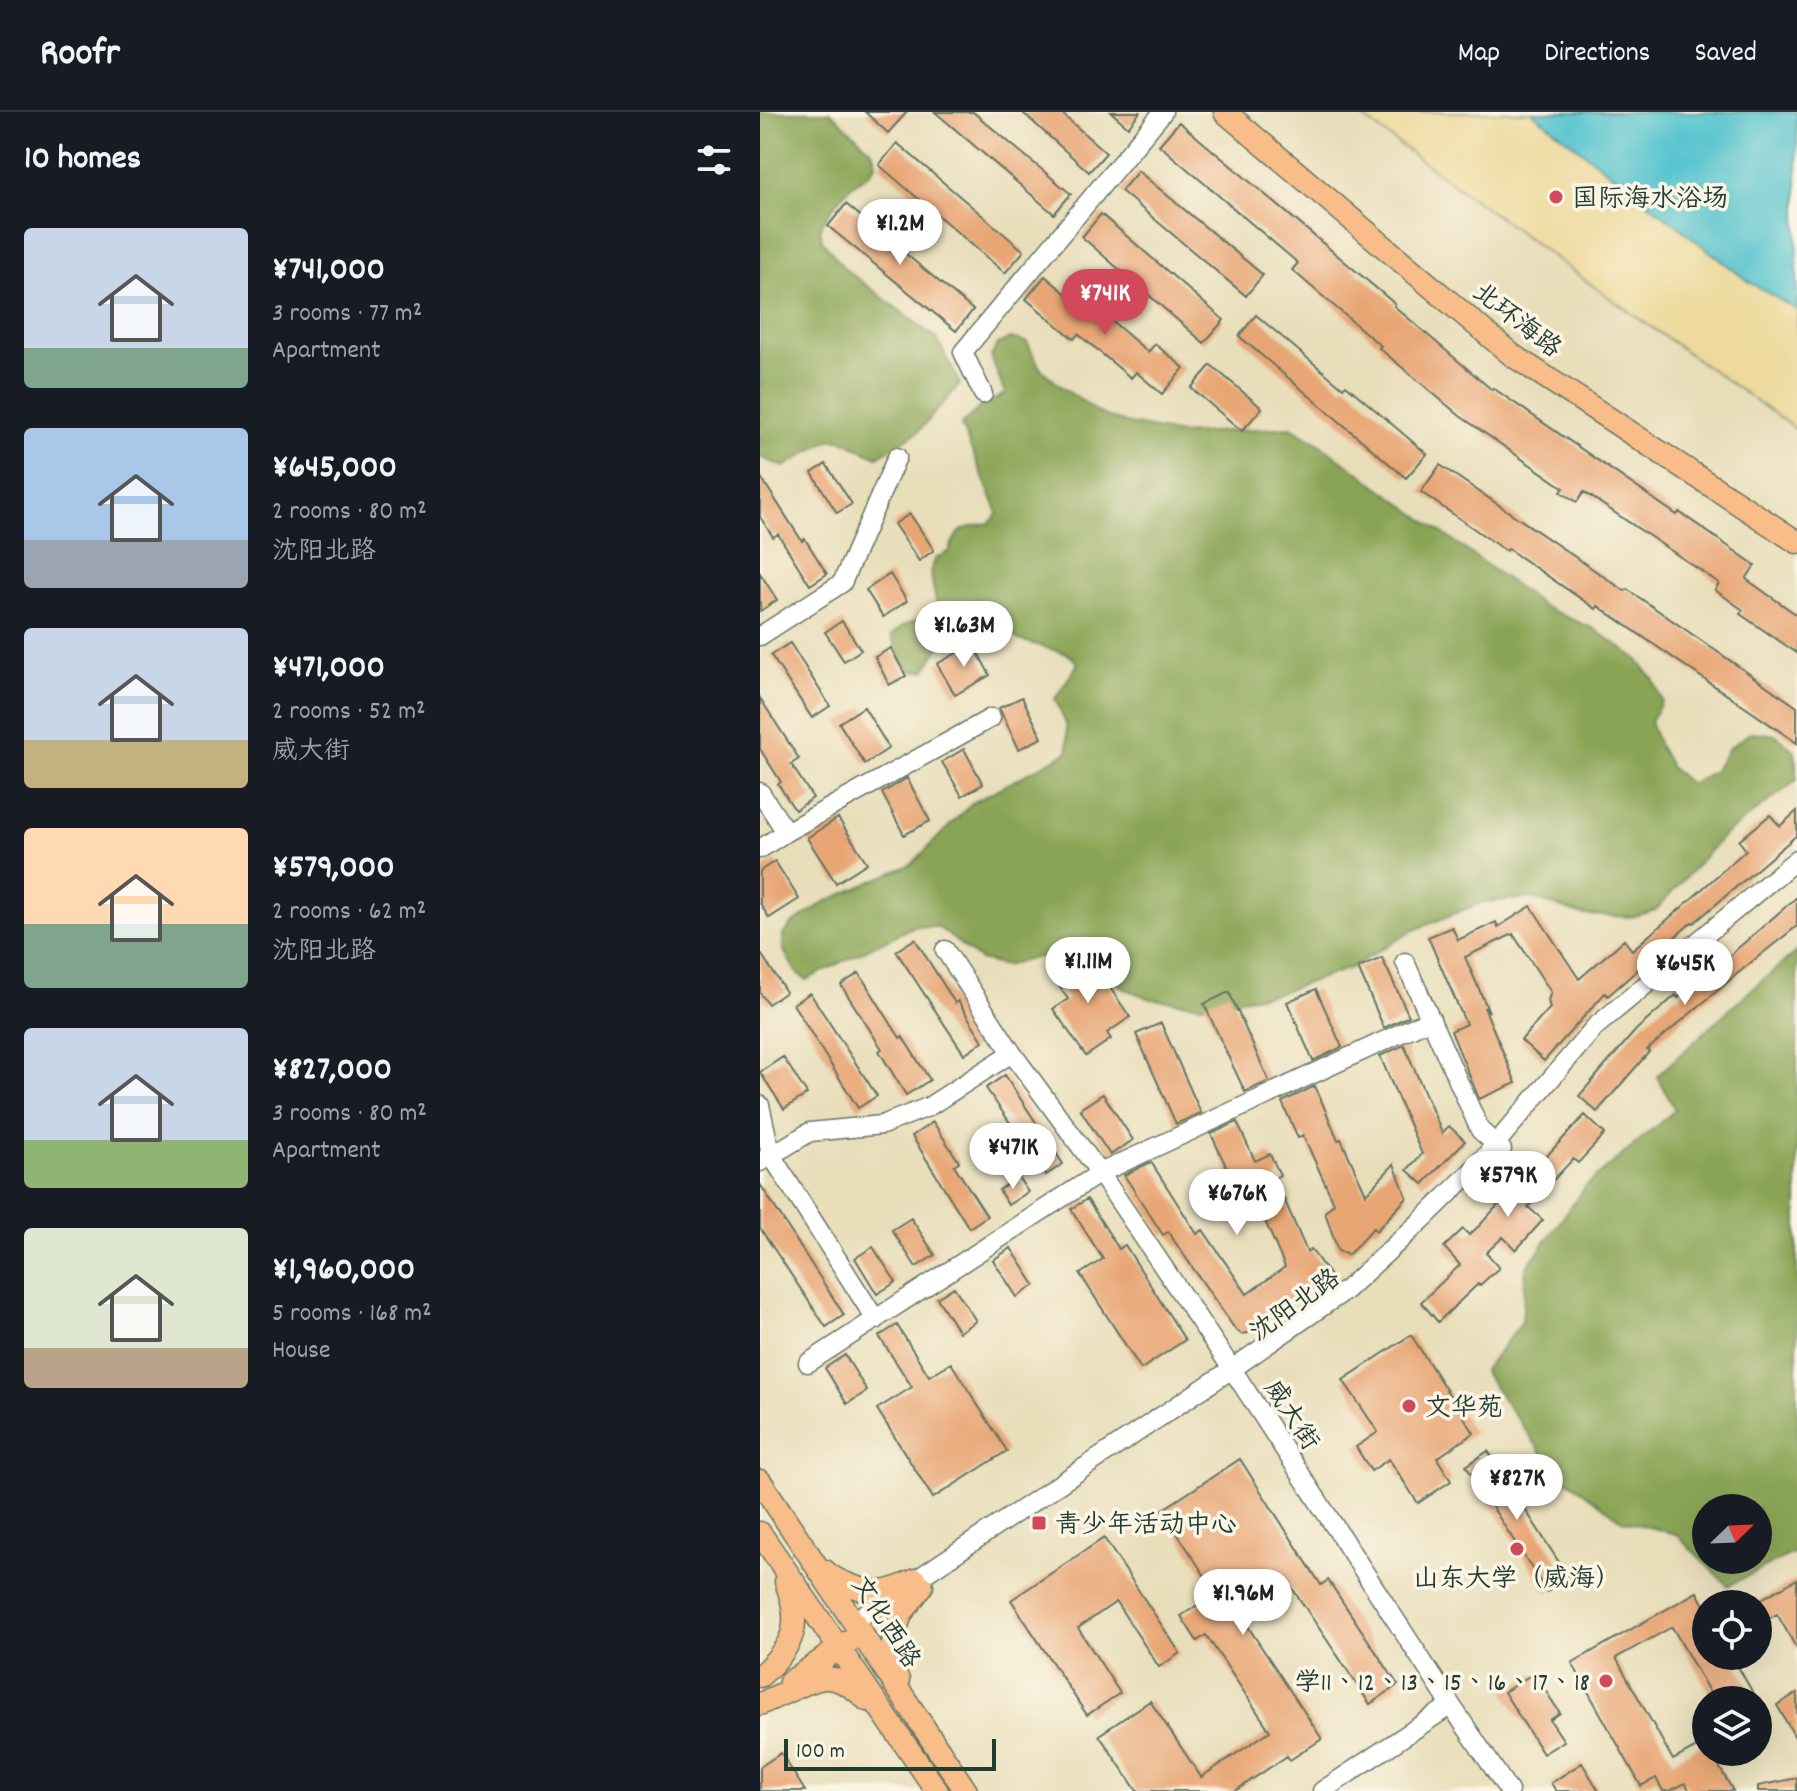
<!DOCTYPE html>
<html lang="en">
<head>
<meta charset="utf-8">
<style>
  :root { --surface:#171b24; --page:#20242c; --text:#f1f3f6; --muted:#9ea1a6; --line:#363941; --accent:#d1495b }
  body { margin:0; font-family:Dekko,"LXGW WenKai TC",sans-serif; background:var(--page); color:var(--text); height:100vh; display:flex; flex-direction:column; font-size:30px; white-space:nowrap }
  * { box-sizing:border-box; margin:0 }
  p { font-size:26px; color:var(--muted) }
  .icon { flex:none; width:44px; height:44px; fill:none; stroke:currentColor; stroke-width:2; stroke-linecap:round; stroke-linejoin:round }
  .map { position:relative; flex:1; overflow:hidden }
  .side { display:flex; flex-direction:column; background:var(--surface); width:760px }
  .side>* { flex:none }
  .needle { width:52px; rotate:67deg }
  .buttons { position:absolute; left:932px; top:1382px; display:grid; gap:16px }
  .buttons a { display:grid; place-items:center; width:80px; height:80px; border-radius:50%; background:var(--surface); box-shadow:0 8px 32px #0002; font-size:40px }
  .scale { position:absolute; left:24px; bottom:20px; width:212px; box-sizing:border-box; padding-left:8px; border:4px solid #1f3d34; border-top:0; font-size:22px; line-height:28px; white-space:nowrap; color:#1f3d34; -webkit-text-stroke:6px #fcf5e5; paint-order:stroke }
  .price { position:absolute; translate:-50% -68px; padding:0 18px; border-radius:28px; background:#fff; color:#222; font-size:26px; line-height:52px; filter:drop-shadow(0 2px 4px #0008) }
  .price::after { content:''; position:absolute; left:50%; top:48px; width:24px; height:18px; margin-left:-12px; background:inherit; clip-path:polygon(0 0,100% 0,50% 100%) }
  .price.on { background:var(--accent); color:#fff }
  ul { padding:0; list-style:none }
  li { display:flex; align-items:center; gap:24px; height:200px; padding:0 24px }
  li span { display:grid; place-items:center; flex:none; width:224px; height:160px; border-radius:8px; color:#555 }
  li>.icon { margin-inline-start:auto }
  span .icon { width:96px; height:96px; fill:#fffc; stroke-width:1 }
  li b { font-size:34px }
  h2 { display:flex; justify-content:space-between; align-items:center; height:96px; padding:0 24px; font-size:34px }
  header { display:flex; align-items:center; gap:48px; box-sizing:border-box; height:112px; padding:0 40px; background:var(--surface); border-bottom:2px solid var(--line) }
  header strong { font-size:38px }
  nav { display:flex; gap:44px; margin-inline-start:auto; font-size:28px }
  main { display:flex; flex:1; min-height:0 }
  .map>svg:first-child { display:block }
  .forest { fill:#8aa455; stroke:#547044; stroke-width:2; fill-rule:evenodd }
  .sand { fill:#eeda9e; stroke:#868c69; stroke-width:2 }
  .water { fill:#57c4cf; stroke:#3b8082; stroke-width:2 }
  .building { fill:#e8a675 }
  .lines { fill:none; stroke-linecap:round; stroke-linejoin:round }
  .minor-casing { stroke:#657563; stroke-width:21 }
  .major-casing { stroke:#657563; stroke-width:25 }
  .minor { stroke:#fff; stroke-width:18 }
  .major { stroke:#f8bd89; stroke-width:22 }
  .poi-dot { fill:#d1495b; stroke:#fcf5e5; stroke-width:3 }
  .labels { text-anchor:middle; stroke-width:7; stroke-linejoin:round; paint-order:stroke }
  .poi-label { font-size:26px; fill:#1f3d34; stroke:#fcf5e5; text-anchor:start }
  .street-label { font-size:26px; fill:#1f3d34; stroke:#fcf5e5 }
</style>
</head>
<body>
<header>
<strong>Roofr</strong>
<nav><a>Map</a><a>Directions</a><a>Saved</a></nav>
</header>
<main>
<section class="side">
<h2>10 homes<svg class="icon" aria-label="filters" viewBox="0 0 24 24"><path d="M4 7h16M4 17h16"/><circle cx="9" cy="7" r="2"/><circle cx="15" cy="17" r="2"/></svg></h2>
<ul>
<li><span style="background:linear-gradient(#c9d6e8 75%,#7fa58c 0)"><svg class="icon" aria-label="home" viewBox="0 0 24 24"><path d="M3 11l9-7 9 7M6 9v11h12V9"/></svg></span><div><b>¥741,000</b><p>3 rooms · 77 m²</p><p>Apartment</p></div></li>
<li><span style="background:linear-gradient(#a9c7e8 70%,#9aa5b1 0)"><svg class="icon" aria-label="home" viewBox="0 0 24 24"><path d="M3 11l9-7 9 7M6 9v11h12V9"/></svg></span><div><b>¥645,000</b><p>2 rooms · 80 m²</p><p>沈阳北路</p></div></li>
<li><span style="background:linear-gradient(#c9d6e8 70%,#c2b280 0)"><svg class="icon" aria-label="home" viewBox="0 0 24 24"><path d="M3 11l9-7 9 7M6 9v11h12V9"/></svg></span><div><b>¥471,000</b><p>2 rooms · 52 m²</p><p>威大街</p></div></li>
<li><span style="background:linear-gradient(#ffd9b3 60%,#7fa58c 0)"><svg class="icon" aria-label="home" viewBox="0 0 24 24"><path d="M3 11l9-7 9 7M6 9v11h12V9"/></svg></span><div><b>¥579,000</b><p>2 rooms · 62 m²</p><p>沈阳北路</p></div></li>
<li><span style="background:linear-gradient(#c9d6e8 70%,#8fb573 0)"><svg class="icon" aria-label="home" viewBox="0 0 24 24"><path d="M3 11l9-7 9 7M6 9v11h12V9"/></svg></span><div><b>¥827,000</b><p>3 rooms · 80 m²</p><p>Apartment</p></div></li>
<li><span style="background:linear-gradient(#dfe7d0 75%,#b9a48a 0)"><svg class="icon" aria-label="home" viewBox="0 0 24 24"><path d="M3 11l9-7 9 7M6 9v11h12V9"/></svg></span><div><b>¥1,960,000</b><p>5 rooms · 168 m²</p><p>House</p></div></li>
</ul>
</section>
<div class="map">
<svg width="1037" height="1679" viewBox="0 0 1037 1679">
  <rect width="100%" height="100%" fill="#fcf5e5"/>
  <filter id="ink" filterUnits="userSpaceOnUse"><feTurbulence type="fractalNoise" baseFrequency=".0125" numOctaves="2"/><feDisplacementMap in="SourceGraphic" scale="16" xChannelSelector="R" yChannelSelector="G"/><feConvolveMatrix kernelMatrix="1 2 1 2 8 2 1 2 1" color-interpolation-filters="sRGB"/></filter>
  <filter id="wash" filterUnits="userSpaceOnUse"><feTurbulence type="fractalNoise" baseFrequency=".006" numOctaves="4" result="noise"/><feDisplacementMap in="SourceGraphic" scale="32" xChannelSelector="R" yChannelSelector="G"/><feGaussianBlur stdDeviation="1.8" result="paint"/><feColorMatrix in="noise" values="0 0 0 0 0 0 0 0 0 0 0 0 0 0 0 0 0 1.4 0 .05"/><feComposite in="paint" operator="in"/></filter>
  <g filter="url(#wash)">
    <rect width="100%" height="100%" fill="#e8deba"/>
    <path class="forest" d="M0,0h71l41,39 4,12c-8,17 -17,14 -29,27 -10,11 -20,25 -27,38l2,12 23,29 92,70 23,45 -42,48 -41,25 -35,-17h-13l-45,27 -24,-10z
      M250,226l17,4 13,26 19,17 42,29 24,9 55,11 111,-7 23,13 232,168 48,21 42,29 17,21 9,22 -12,21 9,24 12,22 19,16 24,-13 15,-23 22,-16 26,3 18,17 2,28 -75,57 -66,73 -23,7 -50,-2 -51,-17 -49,4 -69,28 -64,38 -72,25 -76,12 -51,-6 -25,-10 -47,-30 -26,-6 -48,13 -25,-6 -42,-33 -24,-1 -108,54 -10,-8 -13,-23v-14l9,-11 33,-22 87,-38 60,-61 96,-51 -2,-28 -11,-25 23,-36 -10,-9 -49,-14 -21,-18 -26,-4 -13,2 -9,8 -25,43h-13l-10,-10 -11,-25 11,-10 36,-15 -8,-40 6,-13 13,-6c8,-26 17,-24 41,-29l8,-10 -37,-88 20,-19 24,-12 -14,-38 7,-12z
      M1037,839v600l-69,35 -52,-52 -54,-14 -67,-49 -72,-100 39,-49 4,-54 60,-82 89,-76 -18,-34 86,-79zM998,1396v52h-52v-52z"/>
    <path class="sand" d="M595,0h177l217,170 48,28v120l-197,-139z"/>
    <path class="water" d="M772,0h265v198l-48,-28z"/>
    <g id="blocks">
      <path class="building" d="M105,0h42l-19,21z
        M175,0h38l98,82 -17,20z
        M262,0h38l46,41 -17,19z
        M351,0h29l-12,15z
        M419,10l216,182 -1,2 98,84 1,-2 184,127 2,-3 76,53 -9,14 51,36v38l-57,-39 3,-4 -28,-20 4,-7 -135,-91 -7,10 -16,-10 3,-4 -104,-72 -81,-68 2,-2 -89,-76 6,-7 -139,-118z
        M137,31l127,108 -19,22 -126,-108z
        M378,59l125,104 -17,21 -125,-105z
        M86,92l127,106 -17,21 -128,-105z
        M341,102l123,106 -20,23 -122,-106z
        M285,164l48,40 6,-6 49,42 7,-8 29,24 -22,26 -26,-22 -5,6 -53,-44 -4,5 -48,-40z
        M496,203l87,73 3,-3 81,69 -21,24 -167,-142z
        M451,253l51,43 -20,23 -51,-43z
        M66,352l26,40 -15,9 -25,-40z
        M680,353l185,126 2,-2 170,118v36l-199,-137 -2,3 -88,-60 -2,2 -85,-59z
        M0,364l42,65 3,-2 22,35 -17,11 -32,-51 -5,3 -13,-20z
        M150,402l24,36 -15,11 -25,-37z
        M0,461l17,27 -17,11z
        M130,462l17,27 -24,16 -17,-27z
        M82,509l19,29 -17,11 -19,-29z
        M30,531l40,63 -18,12 -41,-63z
        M213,532l17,31 -35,20 -18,-31z
        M131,536l15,28 -17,9 -14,-28z
        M262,585l20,41 -23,11 -20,-41z
        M0,586l39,61 -8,5 22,34 -18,12 -17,-26 3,-2 -21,-33z
        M104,595l25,41 -24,16 -26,-41z
        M204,637l19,35 -21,12 -20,-34z
        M147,666l23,43 -26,14 -22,-42z
        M1037,699v24l-103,88 -2,-1 -84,74 -3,-3 -61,68 -23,-21 29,-32 -2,-8 3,-8 -38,-58 -48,23 24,55 -5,-5 32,76 -37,16 -28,-68 15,-7 -38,-87 24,-10 6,13 38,-18 2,5 33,-21 48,73 45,-39 8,10 49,-42 65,-58 -7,-9 31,-26 10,11z
        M78,706l29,45 -31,20 -29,-45z
        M15,749l24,38 -30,19 -9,-15v-32z
        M1037,785v29l-53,42 -97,82 2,2 -52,60 -18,-16 57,-66 40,-35 2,3 43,-37 1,1z
        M155,827l40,64 3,-2 25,40 -19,13 -68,-103z
        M0,840l26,40 -18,12 -8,-11z
        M327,842l43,63 -23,16 4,6 -25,17 -33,-47 15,-10 -15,-21z
        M622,846l27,58 -25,12 -26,-60z
        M99,861l41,65 2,-2 28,44 -24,15 -27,-44 3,-2 -41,-64z
        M556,877l26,58 -29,14 -26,-59z
        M469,880l40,89 -24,11 -41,-88z
        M50,881l67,103 -19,12 -65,-104z
        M401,911l40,90 -25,11 -40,-90z
        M644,933l38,88 7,-7 16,15 -42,43 -16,-14 15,-16 -42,-98z
        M23,945l24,37 -23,15 -24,-37z
        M245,963l58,89 -17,11 -60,-87z
        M555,974l23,54 3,-1 25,55 28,-30 13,34 -31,33 -3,-3 -25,27 -10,-4 -13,-39 9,-9 -31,-68 -5,3 -16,-36z
        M343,982l30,46 -23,15 -30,-46z
        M825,1003l20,19 -27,29 -5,-4 -45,48 15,13 -27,30 -13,-13 -17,16 13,15 -20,18 -1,-2 -40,38 -17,-20 39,-37 -16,-18 19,-18 6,6 11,-10 40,-44 -9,-7 20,-21 10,9z
        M173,1010l26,40 -5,3 33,51 -18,12 -57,-92z
        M477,1010l18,39 15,-7 10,21 -5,3 32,74 4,-3 19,27 -82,57 -7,1 -6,-5 -67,-97 -5,3 -39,-60 27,-13 46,72 6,-4 44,64 38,-27 -29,-67 4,-1 -12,-25 -15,7 -22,-47z
        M258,1065l10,15 -20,13 -9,-15z
        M0,1072l84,131 -18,12 -66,-99z
        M327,1087l32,50 6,-4 60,95 -44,29 -61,-95 23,-15 -32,-50z
        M151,1106l24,37 -19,12 -24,-37z
        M113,1135l23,35 -19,12 -22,-36z
        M251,1136l24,37 -18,12 -24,-37z
        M194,1175l22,34 -17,11 -22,-34z
        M137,1213l32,51 22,-13 56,88 -74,47 -56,-89 35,-22 -33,-51z
        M651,1223l63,98 -37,25 14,23 -33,22 -29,-44 -18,12 -15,-24 22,-15 -35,-52z
        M85,1243l22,36 -20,13 -22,-36z
        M728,1339l81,127 -22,14 -81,-126z
        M480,1347l81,126 7,-5 70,105 -28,19 -82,-122 -49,31 83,126 -32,21 -3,-4 -52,35h-98l-38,-56 51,-34 51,76 69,-46 -64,-96 -9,6 -16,-25 35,-23 -54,-83z
        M344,1426l76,115 -21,14 -43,-65 -38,26 42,65 -33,22 -76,-115z
        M1037,1467v70l-20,-35 -19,11v-24z
        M937,1480l9,17v47h26l25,44h-43l-42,-73 -56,31 57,102 33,-18v10h5l22,39h-43l-5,-8 -15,8h-7l-7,-13 -15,8 -69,-123z
        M774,1561l26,40 -10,7 14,21 -21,13 -39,-62z
        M1037,1581v48l-20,-36z
        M21,1641l24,38h-45v-24z
        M822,1651l17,28h-43l-5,-8z
        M1037,1666v13h-39v-5z"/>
    </g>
  </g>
  <g filter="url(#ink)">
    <use href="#blocks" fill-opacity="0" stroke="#657563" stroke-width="2"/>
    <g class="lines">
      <defs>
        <path id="minor" d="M223,282l-20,-42 200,-240
          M0,524l82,-53 55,-126
          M0,680l26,40
          M0,737l26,-17 205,-114
          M185,838l67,103 88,120 132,196 219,336 58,86
          M645,850l75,168 22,20
          M0,993l11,50 105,165
          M0,1050l50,-30 72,-7 46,-18 84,-54
          M48,1251l292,-190 331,-154
          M94,1509l378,-252 114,-79 75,-69 55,-54 119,-140 202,-168
          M562,1679l129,-86"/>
        <path id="major" d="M465,0l287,243 285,187
          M0,1369l206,310
          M0,1421l177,258
          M65,1459c9,10 40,21 54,21 13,0 25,-7 37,-12
          M0,1564c34,-31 43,-50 26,-94
          M138,1568l-8,-16 4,-29 7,-21 21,-28
          M30,1570l61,-42
          M0,1592c15,-6 53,-27 67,-26 15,1 30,12 40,22"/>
      </defs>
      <use href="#minor" class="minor-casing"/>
      <use href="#major" class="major-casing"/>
      <use href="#minor" class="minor"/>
      <use href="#major" class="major"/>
    </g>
  </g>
  <g class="poi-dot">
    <circle cx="796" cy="85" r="8"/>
    <circle cx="649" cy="1294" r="8"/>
    <rect x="271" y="1403" width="16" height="16" rx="4"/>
    <circle cx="757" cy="1437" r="8"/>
    <circle cx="846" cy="1569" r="8"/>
  </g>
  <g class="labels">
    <g class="poi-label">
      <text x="812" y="94">国际海水浴场</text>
      <text x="665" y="1303">文华苑</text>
      <text x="295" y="1420">青少年活动中心</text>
      <text x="757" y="1474" text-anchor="middle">山东大学（威海）</text>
      <text x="830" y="1578" text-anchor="end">学11、12、13、15、16、17、18</text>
    </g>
    <g class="street-label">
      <text transform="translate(758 207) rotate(38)" y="9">北环海路</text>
      <text transform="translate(534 1192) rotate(-36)" y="9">沈阳北路</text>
      <text transform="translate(533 1302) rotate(57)" y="9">威大街</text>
      <text transform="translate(127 1509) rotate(57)" y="9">文化西路</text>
    </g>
  </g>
</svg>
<div class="buttons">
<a><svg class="needle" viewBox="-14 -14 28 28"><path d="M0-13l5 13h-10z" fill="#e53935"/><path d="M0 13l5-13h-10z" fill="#9ea1a6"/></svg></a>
<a><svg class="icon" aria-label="locate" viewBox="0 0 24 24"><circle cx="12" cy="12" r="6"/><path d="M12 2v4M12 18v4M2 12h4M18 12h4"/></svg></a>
<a><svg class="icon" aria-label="layers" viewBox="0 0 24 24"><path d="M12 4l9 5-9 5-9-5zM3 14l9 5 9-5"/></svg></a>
</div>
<div class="scale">100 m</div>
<b class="price" style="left:140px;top:155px">¥1.2M</b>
<b class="price on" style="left:345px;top:225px">¥741K</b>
<b class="price" style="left:204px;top:557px">¥1.63M</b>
<b class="price" style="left:328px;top:893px">¥1.11M</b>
<b class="price" style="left:925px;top:895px">¥645K</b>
<b class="price" style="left:253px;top:1079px">¥471K</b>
<b class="price" style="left:748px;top:1107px">¥579K</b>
<b class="price" style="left:477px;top:1125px">¥676K</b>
<b class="price" style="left:757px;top:1410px">¥827K</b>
<b class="price" style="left:483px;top:1525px">¥1.96M</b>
</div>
</main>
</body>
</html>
